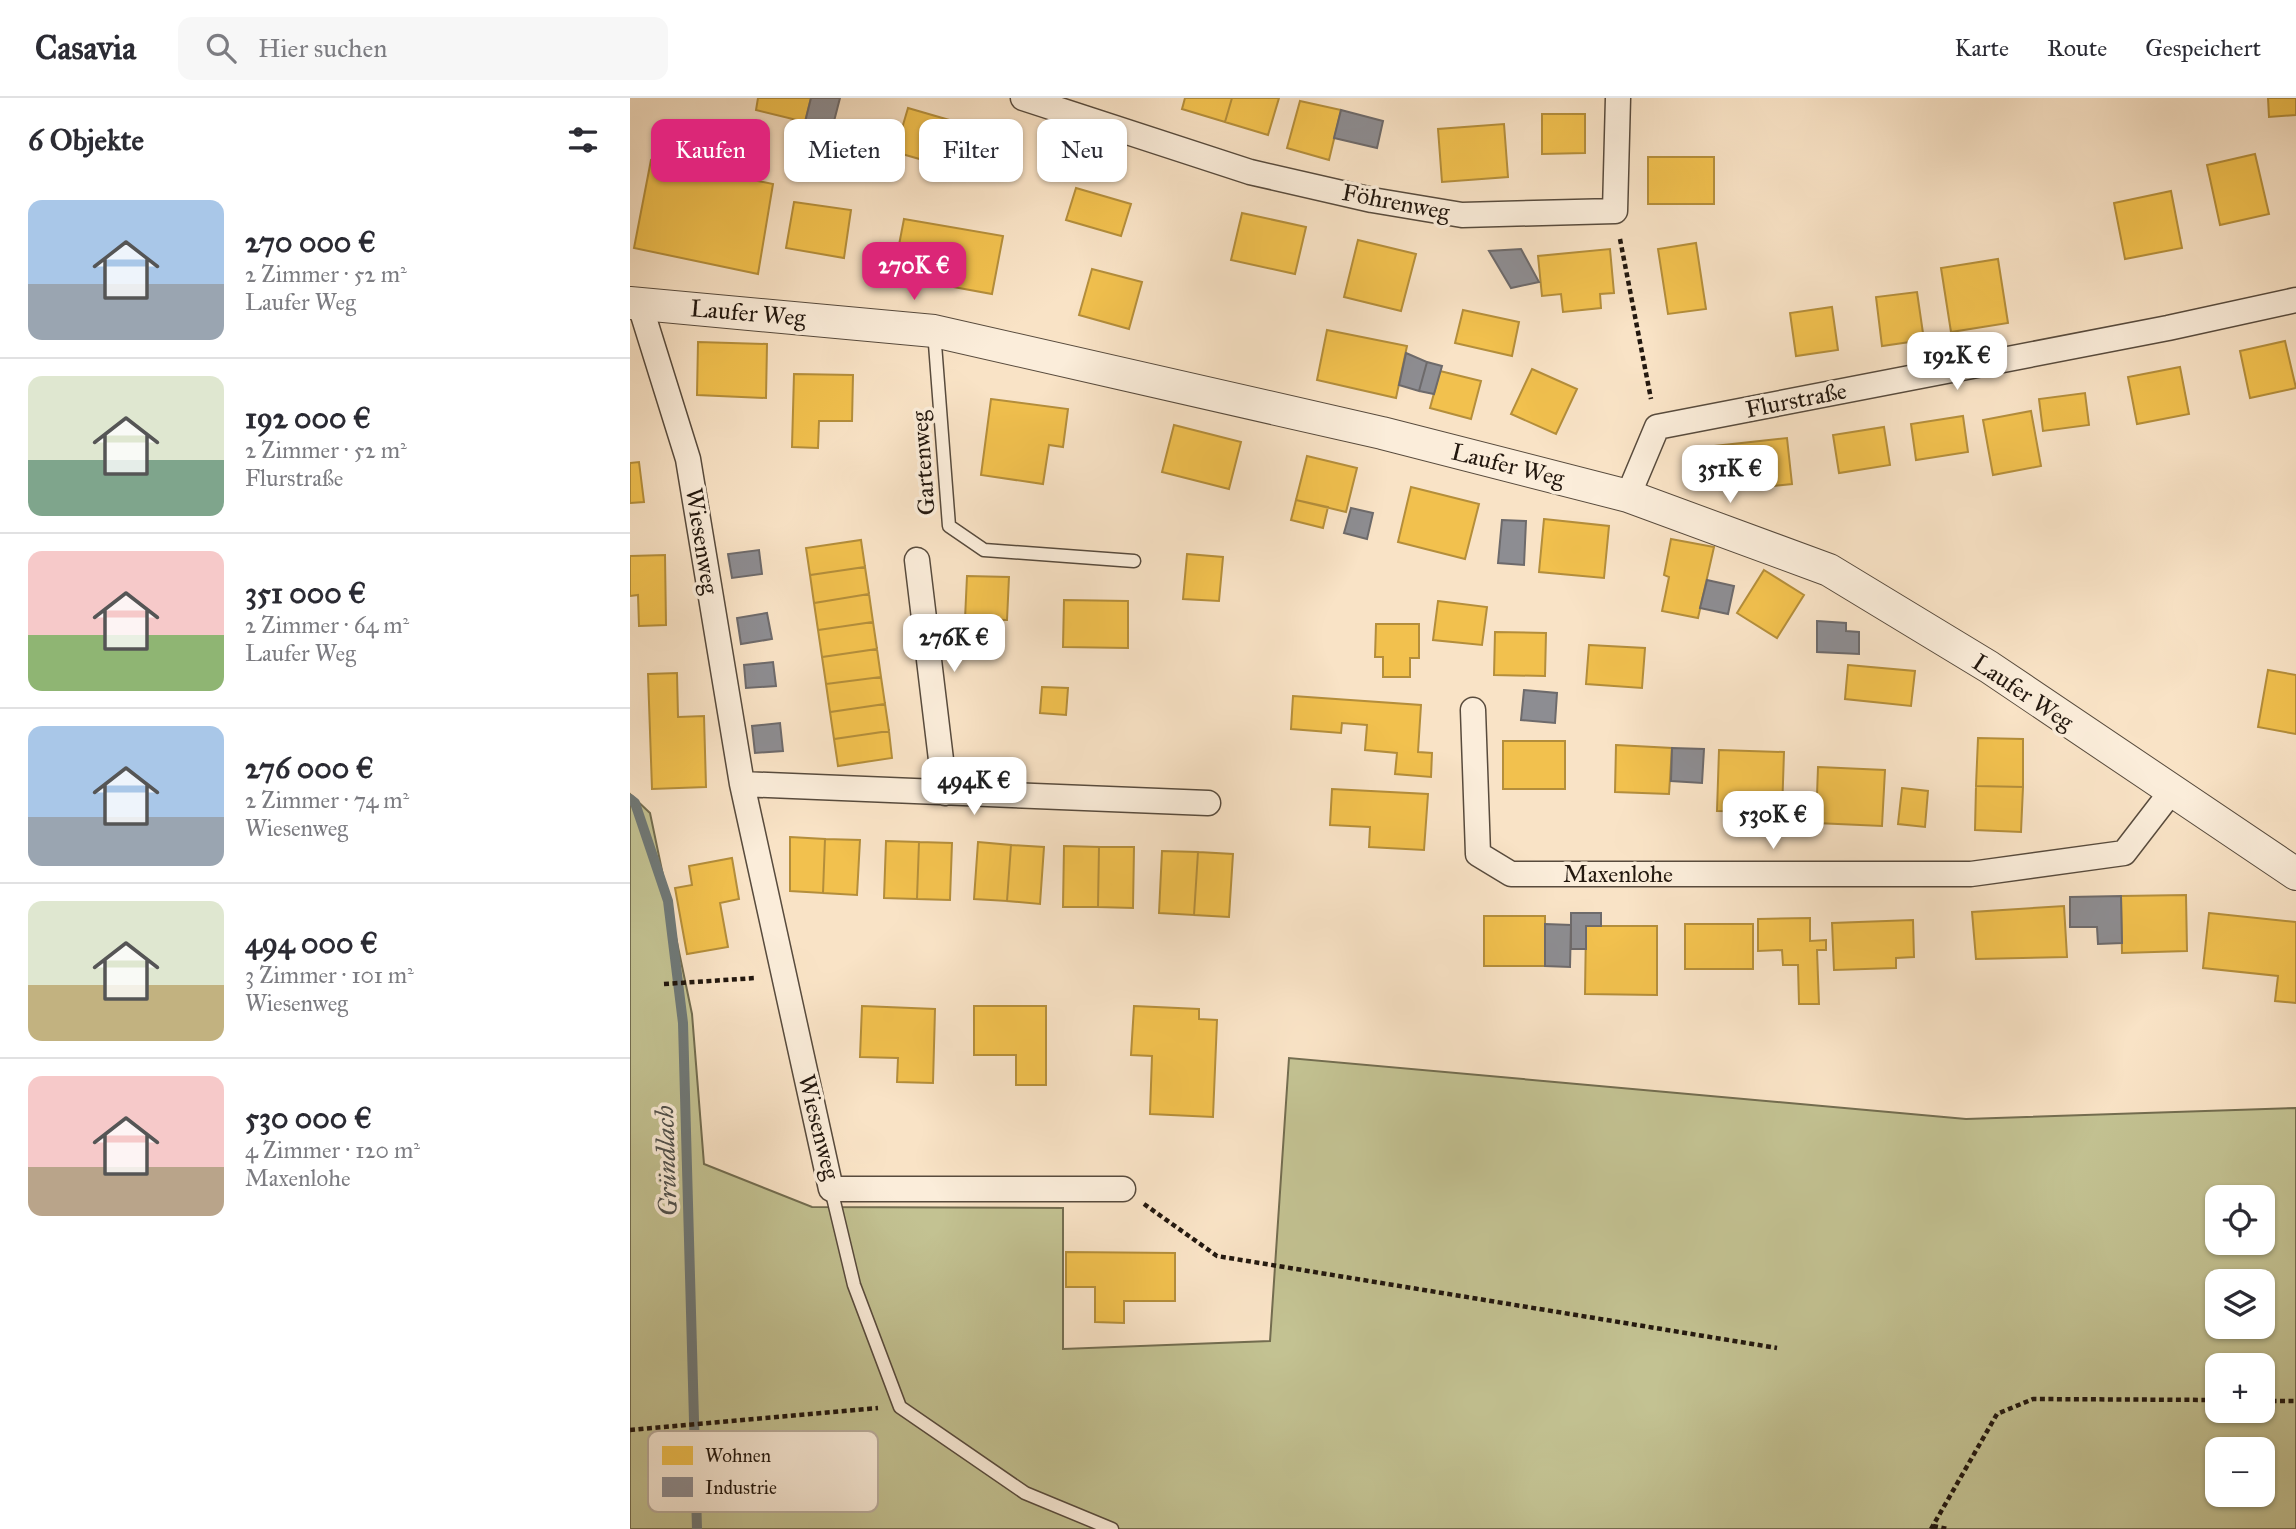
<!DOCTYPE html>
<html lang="de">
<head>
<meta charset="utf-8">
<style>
  :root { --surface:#fff; --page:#f7f7f7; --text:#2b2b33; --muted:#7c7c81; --line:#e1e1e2; --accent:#db2777 }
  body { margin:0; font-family:"IM FELL Great Primer",serif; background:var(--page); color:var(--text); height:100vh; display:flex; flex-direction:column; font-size:26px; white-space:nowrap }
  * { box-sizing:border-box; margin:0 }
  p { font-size:23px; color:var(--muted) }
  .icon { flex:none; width:38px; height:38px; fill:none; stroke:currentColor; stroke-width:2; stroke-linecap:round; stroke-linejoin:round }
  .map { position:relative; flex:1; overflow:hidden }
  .side { display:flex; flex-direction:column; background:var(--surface); width:630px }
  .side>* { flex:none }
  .guide { position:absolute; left:21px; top:21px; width:665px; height:63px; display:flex; gap:14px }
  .controls { position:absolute; left:1575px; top:1087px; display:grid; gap:14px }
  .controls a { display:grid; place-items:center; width:70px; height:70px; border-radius:14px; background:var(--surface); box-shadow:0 2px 5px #0004; font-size:35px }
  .price { position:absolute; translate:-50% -60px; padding:0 16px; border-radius:14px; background:#fff; color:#222; font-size:23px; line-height:46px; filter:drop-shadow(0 2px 4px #0008) }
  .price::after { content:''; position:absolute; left:50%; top:42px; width:21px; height:16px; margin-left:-10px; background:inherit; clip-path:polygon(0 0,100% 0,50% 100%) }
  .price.current { background:var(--accent); color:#fff }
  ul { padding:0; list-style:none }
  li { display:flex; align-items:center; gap:21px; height:175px; padding:0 28px }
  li+li { border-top:2px solid var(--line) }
  li span { display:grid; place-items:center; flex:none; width:196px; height:140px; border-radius:14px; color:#555 }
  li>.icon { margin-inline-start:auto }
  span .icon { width:84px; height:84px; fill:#fffc; stroke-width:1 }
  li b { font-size:30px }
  h2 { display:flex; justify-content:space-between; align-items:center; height:84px; padding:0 28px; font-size:30px }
  .pill { padding:0 24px; border-radius:14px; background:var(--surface); box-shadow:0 2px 5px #0004; font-size:24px; line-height:63px }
  .pill.current { background:var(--accent); color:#fff }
  header { display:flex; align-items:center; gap:42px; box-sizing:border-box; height:98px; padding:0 35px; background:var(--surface); border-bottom:2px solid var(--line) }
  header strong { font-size:33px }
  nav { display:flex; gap:38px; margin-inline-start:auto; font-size:24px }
  .search { width:490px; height:63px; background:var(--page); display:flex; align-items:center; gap:18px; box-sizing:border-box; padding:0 24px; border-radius:14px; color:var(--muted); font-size:26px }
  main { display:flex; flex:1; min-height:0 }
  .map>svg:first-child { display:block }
  .green { fill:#c3c292; stroke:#736d50; stroke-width:2; fill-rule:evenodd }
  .homes { fill:#f2c14e; stroke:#b48e3b; stroke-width:2 }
  .industry { fill:#8d8d92; stroke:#6d6a6b; stroke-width:2 }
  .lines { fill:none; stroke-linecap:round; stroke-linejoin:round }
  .stream { stroke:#707a79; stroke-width:10 }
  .service-casing { stroke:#584b3d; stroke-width:15 }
  .minor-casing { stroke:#584b3d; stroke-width:27 }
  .tertiary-casing { stroke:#584b3d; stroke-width:34 }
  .path { stroke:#23180f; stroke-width:4.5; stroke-dasharray:5 3.5; stroke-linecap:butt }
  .service { stroke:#fbedda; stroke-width:12 }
  .minor { stroke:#fbedda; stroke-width:24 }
  .tertiary { stroke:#fbedda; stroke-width:32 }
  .labels { text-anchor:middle; stroke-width:7; stroke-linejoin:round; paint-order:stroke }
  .street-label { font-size:24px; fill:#23180f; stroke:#fbedda }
  .water-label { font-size:26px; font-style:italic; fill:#50514d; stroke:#fbedda }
  .key { fill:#fbedda; stroke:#baad9d; stroke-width:2 }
  .key-label { font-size:19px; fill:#23180f }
</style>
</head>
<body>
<header>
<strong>Casavia</strong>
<div class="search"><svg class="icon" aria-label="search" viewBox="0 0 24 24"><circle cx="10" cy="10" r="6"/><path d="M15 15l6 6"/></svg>Hier suchen</div>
<nav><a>Karte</a><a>Route</a><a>Gespeichert</a></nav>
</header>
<main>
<section class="side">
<h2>6 Objekte<svg class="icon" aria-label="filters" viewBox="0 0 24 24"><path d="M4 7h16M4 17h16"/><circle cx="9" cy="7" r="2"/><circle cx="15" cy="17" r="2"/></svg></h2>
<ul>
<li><span style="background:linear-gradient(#a9c7e8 60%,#9aa5b1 0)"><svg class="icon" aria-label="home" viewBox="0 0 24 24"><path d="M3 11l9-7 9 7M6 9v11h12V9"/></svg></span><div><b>270 000 €</b><p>2 Zimmer · 52 m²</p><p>Laufer Weg</p></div></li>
<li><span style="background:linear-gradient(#dfe7d0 60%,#7fa58c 0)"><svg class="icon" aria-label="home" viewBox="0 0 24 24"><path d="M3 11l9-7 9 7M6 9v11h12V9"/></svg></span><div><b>192 000 €</b><p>2 Zimmer · 52 m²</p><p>Flurstraße</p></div></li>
<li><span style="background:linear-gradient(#f6c9c9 60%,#8fb573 0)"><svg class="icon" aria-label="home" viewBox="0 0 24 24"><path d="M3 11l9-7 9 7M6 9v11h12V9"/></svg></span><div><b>351 000 €</b><p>2 Zimmer · 64 m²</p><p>Laufer Weg</p></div></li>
<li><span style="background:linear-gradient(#a9c7e8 65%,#9aa5b1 0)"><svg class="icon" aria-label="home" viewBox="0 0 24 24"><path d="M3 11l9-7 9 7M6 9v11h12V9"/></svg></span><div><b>276 000 €</b><p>2 Zimmer · 74 m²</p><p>Wiesenweg</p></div></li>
<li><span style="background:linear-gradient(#dfe7d0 60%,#c2b280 0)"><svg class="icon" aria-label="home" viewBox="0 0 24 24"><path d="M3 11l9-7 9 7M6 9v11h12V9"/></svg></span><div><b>494 000 €</b><p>3 Zimmer · 101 m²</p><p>Wiesenweg</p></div></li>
<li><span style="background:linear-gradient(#f6c9c9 65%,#b9a48a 0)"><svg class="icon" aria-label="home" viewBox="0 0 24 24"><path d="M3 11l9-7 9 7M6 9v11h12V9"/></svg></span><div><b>530 000 €</b><p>4 Zimmer · 120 m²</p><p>Maxenlohe</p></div></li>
</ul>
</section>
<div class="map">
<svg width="1666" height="1431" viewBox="0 0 1666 1431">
  <rect width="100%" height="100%" fill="#f9e3c6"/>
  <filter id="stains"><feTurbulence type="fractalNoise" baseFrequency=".00286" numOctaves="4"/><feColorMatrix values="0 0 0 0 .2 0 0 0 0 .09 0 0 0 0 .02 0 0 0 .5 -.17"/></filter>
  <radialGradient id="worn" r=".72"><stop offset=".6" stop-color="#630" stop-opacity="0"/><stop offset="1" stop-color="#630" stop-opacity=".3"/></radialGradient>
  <path class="green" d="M0,696l20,19 42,201 12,150 108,43 251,1v141l207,-8 19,-283 677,61 330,-11v421h-1666zM1587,1099h46v45h-46zM1587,1183h46v45h-46zM1587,1267h46v45h-46zM1587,1351h46v45h-46z"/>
  <path class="homes" d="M128,0h53l-6,24 -49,-12z
    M555,0h47l-7,24 -43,-13z
    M602,0h47l-11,37 -43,-13z
    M1638,0h28v17l-27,2z
    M670,3l41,9 -12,50 -42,-12z
    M278,10l62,18 -12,44 -63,-18z
    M912,16h43v39l-43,1z
    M874,26l4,53 -66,5 -4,-53z
    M1625,56l14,60 -49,11 -13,-60z
    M1018,59h66v47h-66z
    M21,62l122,24 -15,90 -124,-26z
    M446,90l55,16 -10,32 -55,-16z
    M1541,93l11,57 -57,11 -11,-56z
    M164,104l57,8 -7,48 -58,-10z
    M612,115l64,14 -11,47 -64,-14z
    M274,121l99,17 -11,58 -99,-18z
    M728,142l58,14 -15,57 -57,-14z
    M1066,145l10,66 -38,5 -10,-65z
    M980,151l4,44 -14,1 1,14 -38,4 -2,-18 -19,2 -4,-40z
    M1368,161l10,64 -57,9 -10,-64z
    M462,171l50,13 -13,47 -50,-14z
    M1287,194l7,48 -42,6 -6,-49z
    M1202,209l6,43 -42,6 -6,-43z
    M833,212l56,12 -7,34 -57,-13z
    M697,232l80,16 -11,52 -79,-18z
    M1655,243l11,47 -46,10 -10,-47z
    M68,244l69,2 -1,54 -69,-3z
    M1550,269l9,47 -52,10 -9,-47z
    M902,271l45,20 -21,45 -45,-20z
    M810,273l41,10 -10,38 -41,-11z
    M164,276l59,1 -1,46h-33l-1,27 -26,-1z
    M1455,295l4,32 -46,6 -4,-32z
    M361,301l77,10 -5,38 -14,-2 -6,39 -62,-9z
    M1401,313l10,55 -48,9 -10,-55z
    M1333,318l5,36 -52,8 -5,-36z
    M544,327l67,17 -12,47 -67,-17z
    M1254,329l6,38 -51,8 -6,-38z
    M1157,340l5,46 -44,5 -2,-16 -27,3 -4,-30z
    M677,358l50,12 -11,44 -50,-12z
    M9,364l5,40 -14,1v-40z
    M781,389l68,17 -14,55 -67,-17z
    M666,402l32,7 -5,21 -32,-8z
    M914,421l65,7 -5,52 -65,-6z
    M1041,441l43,8 -16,71 -36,-7 7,-34 -5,-2z
    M231,442l4,27 -55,8 -4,-27z
    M557,456l36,3 -4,44 -36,-2z
    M35,457l1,70 -27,1 -1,-31 -8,1v-40z
    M235,469l4,27 -55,9 -4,-28z
    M1134,472l40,25 -27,43 -40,-25z
    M337,478l42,1 -2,43 -42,-1z
    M239,496l4,28 -55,8 -4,-27z
    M434,502l64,1v47l-65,-1z
    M808,503l49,6 -5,38 -49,-5z
    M243,524l4,27 -55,8 -4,-27z
    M746,526h43v34h-9v19h-27v-20h-8z
    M865,534l51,1 -1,43 -51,-1z
    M959,547l56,3 -3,40 -56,-4z
    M247,551l4,28 -55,7 -4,-27z
    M1218,567l67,6 -4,35 -66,-7z
    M1638,572l28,5v59l-38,-7z
    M47,575l1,44 26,-1 2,71 -54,2 -4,-115z
    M251,579l4,27 -55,8 -4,-28z
    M412,589l26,1 -2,27 -26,-2z
    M663,598l128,9 -3,47 14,1 -1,24 -36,-3 2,-21 -32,-3 2,-25 -25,-2 -1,10 -50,-4z
    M255,606l4,27 -55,8 -4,-27z
    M259,633l3,27 -54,8 -4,-27z
    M1348,640l45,1v48l-47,-1z
    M873,643h62v48h-62z
    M986,647l56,3 -3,46 -54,-2z
    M1089,652l65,2 -2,60 -65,-1z
    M1188,669l67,3 -3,56 -66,-3z
    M1346,688l47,1 -2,45 -46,-2z
    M1272,690l26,3 -3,36 -27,-3z
    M702,691l96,5 -4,56 -55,-3 1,-20 -40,-2z
    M160,739l35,2 -2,54 -33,-2z
    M195,741l35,1 -3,55 -34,-2z
    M256,743l33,1 -2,57 -33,-1z
    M289,744l33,1 -2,57 -33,-1z
    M348,744l33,3 -4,56 -33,-2z
    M381,747l33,2 -4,57 -33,-3z
    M434,748l35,1 -1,60h-35z
    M469,749h35l-1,61 -35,-1z
    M532,753l36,1 -4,63 -35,-2z
    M568,754l35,2 -4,63 -35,-2z
    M102,760l7,41 -19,4 8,44 -41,7 -12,-66 17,-3 -3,-19z
    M1556,797l1,56 -65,2 -1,-57z
    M1434,808l3,51 -91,2 -4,-47z
    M1579,815l87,9v81l-21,-2 3,-25 -75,-8z
    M854,818h61v50h-61z
    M1180,820v23l16,-1v10h-9l2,54h-20l-1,-39h-15l-1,-15 -24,1v-32z
    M1283,822l1,37 -18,1v10l-62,2 -2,-47z
    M1055,826h68v45h-68z
    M956,828h71v69l-72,-1z
    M232,908l73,3 -2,74 -36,-1 1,-24 -38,-1z
    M344,908h72v79h-30v-30h-42z
    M504,908l65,3v10l18,1 -4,97 -63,-3 2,-58 -21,-1z
    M436,1154l109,1v48h-51v22l-29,-1v-35h-29z"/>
  <path class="industry" d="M181,0h29l-8,31 -27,-7z
    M711,12l42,11 -6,27 -43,-10z
    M891,151l18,33 -28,6 -22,-37z
    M776,255l21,9 -8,29 -20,-6z
    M797,264l15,4 -8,28 -15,-3z
    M721,410l22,5 -6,26 -23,-6z
    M872,422l24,1 -2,44 -26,-2z
    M129,452l3,24 -30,4 -4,-24z
    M1077,482l27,6 -6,28 -28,-6z
    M137,515l5,26 -31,5 -4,-26z
    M1187,523l29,2v8l13,1v22l-42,-2z
    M143,564l3,24 -30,2 -2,-23z
    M894,592l33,3 -2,30 -34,-3z
    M150,625l3,28 -28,2 -3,-27z
    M1042,650l32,1 -2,34 -31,-2z
    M1491,798l1,47 -24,1 -1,-17h-27v-30z
    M941,815h30v13h-15v23h-15z
    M915,826l26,1 -1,42 -25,-1z"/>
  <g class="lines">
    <path class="stream" d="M0,701l5,4 33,98 15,122 14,506"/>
    <defs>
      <path id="service" d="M304,233l15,195 35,24 150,11
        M201,1091l23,96 46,122 125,86 87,36"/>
      <path id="minor" d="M393,0l227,74 122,28 90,15 153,-4 3,-113
        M9,204l49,157 54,325 89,405h292
        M998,398l29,-69 511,-99 128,-28
        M287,462l28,233
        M843,612l5,144 33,20h460l153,-21 47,-61
        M112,686l466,19"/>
      <path id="tertiary" d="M0,205l304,28 448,102 246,63 201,74 160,97 307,207"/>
    </defs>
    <use href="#service" class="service-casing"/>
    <use href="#minor" class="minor-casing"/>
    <use href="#tertiary" class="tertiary-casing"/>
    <path class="path" d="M990,141l31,160
      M34,886l91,-6
      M514,1106l73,52 560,92
      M1633,1303h33
      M0,1332l248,-22
      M1303,1428l15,3
      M1301,1431l66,-115 36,-15 184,1"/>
    <use href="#service" class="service"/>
    <use href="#minor" class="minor"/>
    <use href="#tertiary" class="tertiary"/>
  </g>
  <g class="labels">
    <g class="street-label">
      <text transform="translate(766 104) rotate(11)" y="8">Föhrenweg</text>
      <text transform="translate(118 215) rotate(5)" y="8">Laufer Weg</text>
      <text transform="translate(1166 302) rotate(-11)" y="8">Flurstraße</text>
      <text transform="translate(293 365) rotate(-94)" y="8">Gartenweg</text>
      <text transform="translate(878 367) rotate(14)" y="8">Laufer Weg</text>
      <text transform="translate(72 443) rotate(81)" y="8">Wiesenweg</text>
      <text transform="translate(1393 594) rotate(34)" y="8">Laufer Weg</text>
      <text x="988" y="784">Maxenlohe</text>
      <text transform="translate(189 1029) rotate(76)" y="8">Wiesenweg</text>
    </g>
    <g class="water-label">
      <text transform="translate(36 1063) rotate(-92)" y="9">Gründlach</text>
    </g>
  </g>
  <rect x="18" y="1333" width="230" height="81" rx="10" class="key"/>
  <rect x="32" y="1348" width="31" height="19" fill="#f2c14e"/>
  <rect x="32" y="1379" width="31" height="20" fill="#8d8d92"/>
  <g class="key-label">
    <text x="75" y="1364">Wohnen</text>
    <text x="75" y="1396">Industrie</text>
  </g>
  <rect width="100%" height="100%" filter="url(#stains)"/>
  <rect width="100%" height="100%" fill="url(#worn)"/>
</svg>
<div class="controls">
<a><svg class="icon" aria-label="locate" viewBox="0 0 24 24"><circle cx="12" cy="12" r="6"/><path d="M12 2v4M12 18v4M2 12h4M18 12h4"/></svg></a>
<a><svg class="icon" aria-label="layers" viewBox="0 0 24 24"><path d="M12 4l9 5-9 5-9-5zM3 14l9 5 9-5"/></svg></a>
<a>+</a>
<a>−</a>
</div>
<b class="price current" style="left:284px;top:204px">270K €</b>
<b class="price" style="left:1327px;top:294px">192K €</b>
<b class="price" style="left:1100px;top:407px">351K €</b>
<b class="price" style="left:324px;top:576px">276K €</b>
<b class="price" style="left:344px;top:719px">494K €</b>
<b class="price" style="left:1143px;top:753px">530K €</b>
<div class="guide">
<a class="pill current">Kaufen</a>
<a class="pill">Mieten</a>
<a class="pill">Filter</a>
<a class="pill">Neu</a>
</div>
</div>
</main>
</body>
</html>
